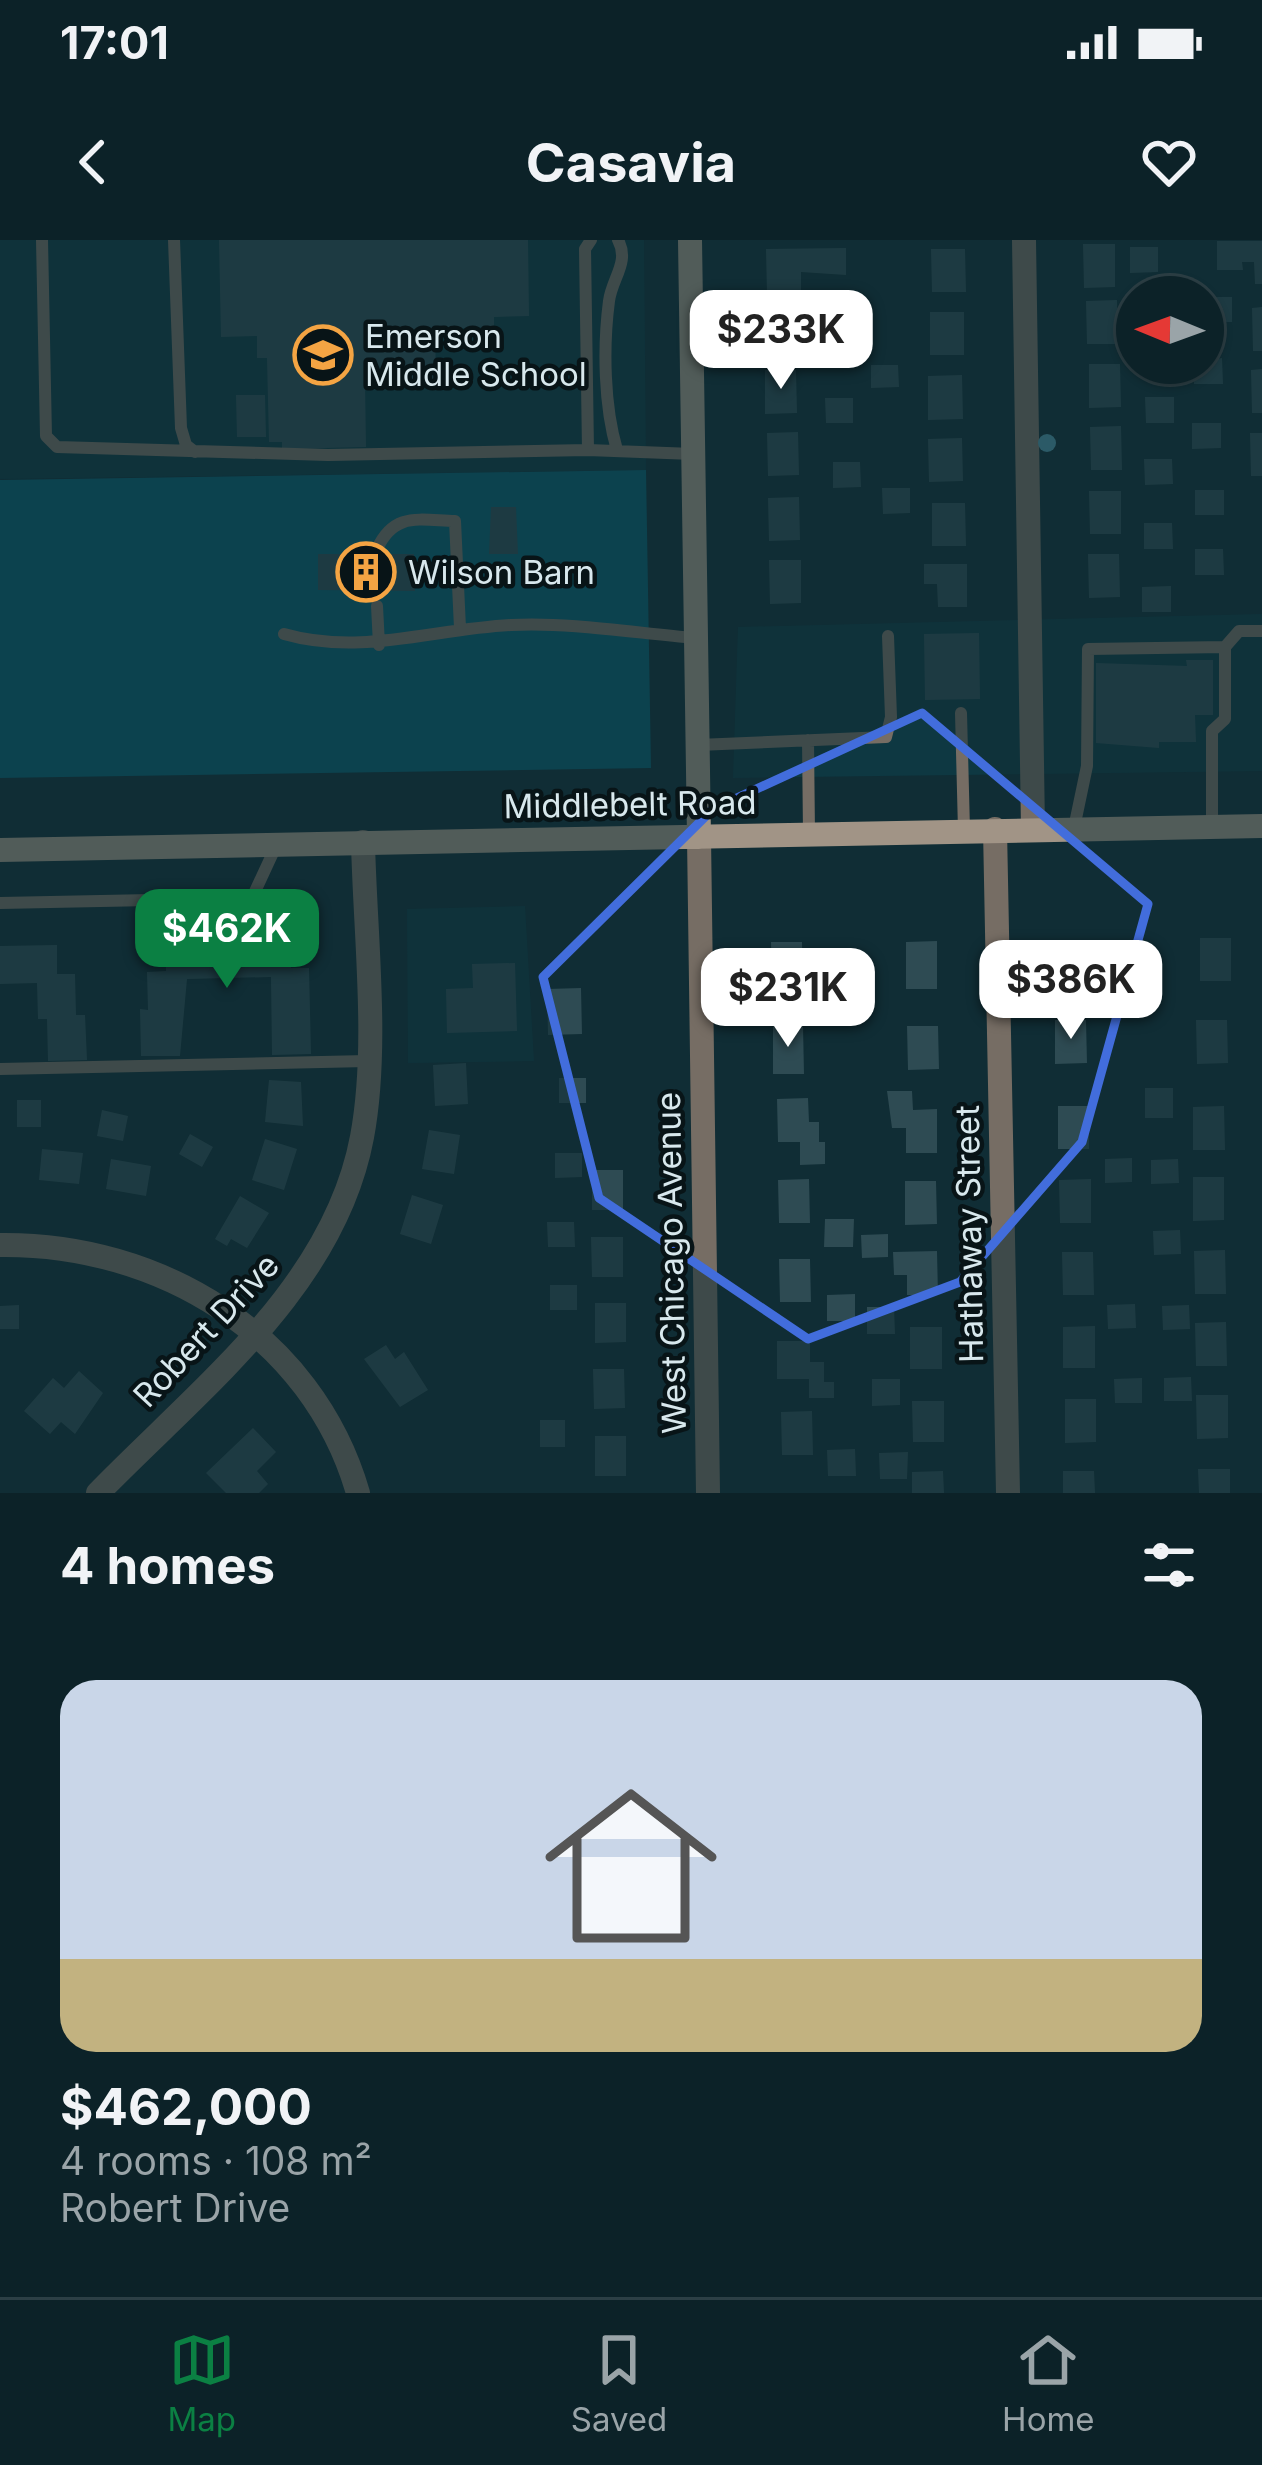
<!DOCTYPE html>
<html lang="en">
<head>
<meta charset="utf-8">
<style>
  :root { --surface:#0c2228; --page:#152a30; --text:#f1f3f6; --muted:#9aa4a8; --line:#2c3f45; --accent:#0b8043 }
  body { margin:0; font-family:Inter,sans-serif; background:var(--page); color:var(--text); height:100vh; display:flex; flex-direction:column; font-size:45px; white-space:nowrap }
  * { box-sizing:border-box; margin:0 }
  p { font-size:39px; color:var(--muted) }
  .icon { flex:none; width:66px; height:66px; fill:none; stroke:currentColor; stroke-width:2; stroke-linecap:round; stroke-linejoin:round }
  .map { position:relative; height:1253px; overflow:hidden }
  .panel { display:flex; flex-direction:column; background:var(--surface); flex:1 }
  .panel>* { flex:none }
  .needle { width:78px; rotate:271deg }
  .buttons { position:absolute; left:1116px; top:36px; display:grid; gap:24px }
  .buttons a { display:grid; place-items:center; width:108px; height:108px; border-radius:50%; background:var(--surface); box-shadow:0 3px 9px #0004,0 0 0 3px var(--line); font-size:60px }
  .price { position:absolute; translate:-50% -102px; padding:0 27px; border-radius:24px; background:#fff; color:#222; font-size:39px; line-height:78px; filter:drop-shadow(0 3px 6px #0008) }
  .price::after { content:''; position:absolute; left:50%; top:72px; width:36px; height:27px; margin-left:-18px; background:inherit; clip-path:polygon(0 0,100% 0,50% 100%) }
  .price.selected { background:var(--accent); color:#fff }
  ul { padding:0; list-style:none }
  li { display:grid; align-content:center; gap:24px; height:636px; padding:0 60px }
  li span { display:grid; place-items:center; height:372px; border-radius:36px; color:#555 }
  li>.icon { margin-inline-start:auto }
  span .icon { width:216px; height:216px; fill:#fffc; stroke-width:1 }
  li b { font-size:51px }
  h2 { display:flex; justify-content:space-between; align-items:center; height:144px; padding:0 60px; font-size:51px }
  .status { display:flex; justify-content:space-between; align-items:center; height:84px; padding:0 60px; background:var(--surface); direction:ltr }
  .status svg { height:33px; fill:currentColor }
  header { display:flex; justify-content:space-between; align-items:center; height:156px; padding:0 60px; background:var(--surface); font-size:54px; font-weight:700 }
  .tabs { display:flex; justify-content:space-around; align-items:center; height:168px; border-top:3px solid var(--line); background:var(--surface); font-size:33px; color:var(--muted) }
  .tabs a { display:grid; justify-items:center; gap:6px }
  .tabs .selected { color:var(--accent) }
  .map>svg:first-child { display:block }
  .built { fill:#0e3842 }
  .green { fill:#085b6d }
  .building { fill:#2e4b53 }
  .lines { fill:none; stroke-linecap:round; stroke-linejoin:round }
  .lane { stroke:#766d64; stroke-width:12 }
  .street { stroke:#766d64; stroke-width:24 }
  .secondary { stroke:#a19486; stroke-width:24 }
  .tree { fill:#4c91a4 }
  .marked { fill:none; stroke:#426ddc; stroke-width:9; stroke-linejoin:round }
  .labels { text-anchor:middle; stroke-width:9; stroke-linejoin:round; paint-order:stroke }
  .poi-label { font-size:33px; fill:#d8e8ed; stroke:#081417; text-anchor:start }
  .street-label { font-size:33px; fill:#d8e8ed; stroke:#081417 }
</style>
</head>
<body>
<div class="status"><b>17:01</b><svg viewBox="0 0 49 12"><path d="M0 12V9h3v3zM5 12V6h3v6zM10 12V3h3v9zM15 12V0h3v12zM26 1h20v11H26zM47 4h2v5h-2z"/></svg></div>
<header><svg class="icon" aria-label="back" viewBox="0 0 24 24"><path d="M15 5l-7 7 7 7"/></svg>Casavia<svg class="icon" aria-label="heart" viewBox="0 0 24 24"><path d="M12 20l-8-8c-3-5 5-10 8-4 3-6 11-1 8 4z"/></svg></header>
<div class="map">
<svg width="1262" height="1253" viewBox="0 0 1262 1253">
  <rect width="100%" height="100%" fill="#102d35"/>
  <path class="built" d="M0,0h644l2,230 -646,9z
    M1262,374v157l-529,7 5,-151z
    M525,666l9,155 -126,2 -1,-154z"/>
  <path class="green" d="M646,230l5,298 -651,10v-298z"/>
  <path class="building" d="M219,0h309l1,76 -35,1v10l-59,2 1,51 -71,2 1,65 -84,2v-7h-13l-2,-84h-10v-22l-36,1z
    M1217,1h45v43h-7l-1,-22h-12l1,8h-26z
    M1083,4h32v43l-31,1z
    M1130,7h28v25l-28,1z
    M846,8v27l-45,-3v22h-34l-1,-45z
    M931,9h34l1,43h-34z
    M1204,57h28v25h-28z
    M1117,60l1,44h-31l-1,-43z
    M1262,67v44h-9l-1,-43z
    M796,68l1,44h-31l-1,-43z
    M930,72h34v43h-34z
    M1222,118l1,26h-29v-21z
    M1089,124h31l1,43 -32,1z
    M871,125h27l1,22 -28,1z
    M1262,129v44h-10l-1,-43z
    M765,130h31l1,43 -32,1z
    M962,135l1,44 -35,1v-44z
    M236,155h29l1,42h-29z
    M1145,157h29v26h-28z
    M825,158h28v25h-27z
    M1192,183h29v25l-29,1z
    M1121,186l1,44h-31l-1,-43z
    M798,192l1,43 -31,1 -1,-43z
    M1250,193h12v43h-11z
    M962,198l1,43 -34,1 -1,-43z
    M1144,219h28l1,25 -28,1z
    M833,222h27l1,25 -28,1z
    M882,248h28v25l-27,1z
    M1195,250h29v25h-29z
    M1089,251h32v43h-31z
    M799,257l1,43 -31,1 -1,-43z
    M932,263h33l1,43h-34z
    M491,267h25l2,47h-29z
    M1144,283h28l1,26h-29z
    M1195,309h28l1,26h-29z
    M318,314h96l1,37 -97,-1z
    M1088,314h31l1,43 -31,1z
    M769,320h32v43l-31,1z
    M924,324h43v43h-29l-1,-23h-13z
    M1171,346v26h-29v-25z
    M979,393l1,66 -55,1 -1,-66z
    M1186,420h27v55h-18l1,27h-37v6l-63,-5v-80l91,3z
    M1200,698h31v43h-31z
    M291,699v29h18l2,86 -39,1 -1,-78 -84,2 -7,77h-39l-1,-47 8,1 -1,-38 19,-1 -1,-30z
    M937,701v48h-31v-47z
    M771,702h31l1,49h-31z
    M1054,703h31l1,43h-31z
    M57,705v29h18l1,41h9l2,45 -39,1 -1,-42h-9l-1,-36 -37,1v-38z
    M515,723l2,68 -70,2 -1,-44 27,-1 -1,-24z
    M581,748l1,46 -34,1 -1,-46z
    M1055,780h31l1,43 -32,1z
    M1196,780h31l1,43 -31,1z
    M773,785h30l1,49h-31z
    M907,786h31l1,43 -31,1z
    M466,823l2,41 -33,2 -2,-41z
    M559,838h27v25h-27z
    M269,840l32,2 2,44 -38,-4z
    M1145,848h28v30h-28z
    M887,851h25l1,19 24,-1v44h-31v-25h-14z
    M808,858l1,24h10v20h6v22l-25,1v-23h-22l-1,-43z
    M17,860h24v27h-24z
    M1058,866h31v43h-31z
    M1224,866l1,44h-32v-43z
    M102,870l26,6 -5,25 -26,-5z
    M429,890l31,5 -6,39 -32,-5z
    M190,894l23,13 -11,20 -23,-13z
    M265,899l32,10 -13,41 -32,-10z
    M42,909l41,4 -4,31 -40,-4z
    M555,913h27v24l-27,1z
    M1132,918v24l-27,1v-24z
    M111,919l40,7 -5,30 -40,-7z
    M1178,919l1,24 -28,1v-24z
    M592,930h31v40h-31z
    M1193,937h31v43l-31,1z
    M809,939l1,44h-31l-1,-43z
    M1091,939v44h-31l-1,-43z
    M905,941h31l1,43 -32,1z
    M412,955l31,10 -12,39 -31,-10z
    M240,956l29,17 -22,35 -16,-9 -4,7 -12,-7z
    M825,979h29l-1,28h-29z
    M547,982h27l1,25h-27z
    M1180,990l1,24 -27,1 -1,-24z
    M888,994v23l-26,1 -1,-23z
    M591,997h32v40h-31z
    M1225,1010l1,44h-31l-1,-43z
    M937,1011l1,44h-31v-20h-13l-1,-23z
    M1062,1012h31l1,43h-31z
    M779,1019h31l1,43h-31z
    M550,1045h27v25h-27z
    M855,1054v27h-28v-26z
    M595,1063h31v39l-31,1z
    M1135,1064l1,24 -28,1 -1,-24z
    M19,1065v24h-19v-23z
    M1189,1065l1,24 -27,1 -1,-24z
    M867,1067h27l1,27h-28z
    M1226,1082l1,44h-31l-1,-43z
    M1095,1086v42h-32v-41z
    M910,1087h32v42h-32z
    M777,1101h33v21h14v20h10v16h-25v-19h-32z
    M386,1105l9,14 9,-7 24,38 -28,17 -36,-48z
    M593,1129h31l1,39 -31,1z
    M79,1131l24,22 -28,41 -14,-12 -11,12 -26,-23 29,-33 11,10z
    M1191,1137l1,24h-28v-23z
    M1142,1138v25h-27l-1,-24z
    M872,1139h28v26l-28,1z
    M1196,1155h32v43l-31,1z
    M1065,1159h31v43l-31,1z
    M912,1161h32v41h-31z
    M812,1171l1,44h-31l-1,-43z
    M540,1180h25v27h-25z
    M253,1188l23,24 -19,19 11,13 -9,9h-33l-20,-20z
    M595,1196h31v40h-31z
    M855,1209l1,27h-28l-1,-26z
    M908,1212l-1,27h-27l-1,-26z
    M1198,1229h32v24h-31z
    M943,1231l1,22h-32v-21z
    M1063,1231h31l1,22h-32z"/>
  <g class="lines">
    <path class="lane" d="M42,0l4,196 11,11 271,8 260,-5 105,4
      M174,0l7,188 5,17 9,7
      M588,210l-3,-201 6,-9
      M617,210c-13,-44 -14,-103 -8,-149 3,-23 21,-39 9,-61
      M377,309c17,-37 41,-29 78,-28l5,107
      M377,366l2,39
      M284,394c77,22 148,-5 227,-9 60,-3 124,8 184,13
      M961,473l3,117
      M808,500l1,94
      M698,505l188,-8 5,-20 -3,-81
      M1212,587v-96l13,-12v-72l14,-16h23
      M1074,588l13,-62 1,-117 137,-2
      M0,663l252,-5 25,-54
      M0,829l367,-8"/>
    <path class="street" d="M1024,0l9,589
      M995,589l13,664
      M699,597l9,656
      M0,1005c159,-2 312,89 358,248
      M98,1253c101,-104 236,-206 264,-356 17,-91 3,-202 1,-295"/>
    <path class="secondary" d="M690,0l9,597
      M0,610l1262,-24"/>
  </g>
  <circle class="tree" cx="1047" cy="203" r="9"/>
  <path d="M0 0H1262V1253H0ZM922,473l226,191 -66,238 -122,140 -152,57 -209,-141 -56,-221 170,-168z" fill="#102d35" fill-opacity=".55" fill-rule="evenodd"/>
  <path class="marked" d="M922,473l226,191 -66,238 -122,140 -152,57 -209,-141 -56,-221 170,-168z"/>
  <defs>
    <symbol id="school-ring" viewBox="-11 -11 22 22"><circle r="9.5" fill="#081417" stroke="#f4a443" stroke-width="1.5"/><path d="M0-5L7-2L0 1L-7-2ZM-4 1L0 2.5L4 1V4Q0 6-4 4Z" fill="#f4a443"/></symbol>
    <symbol id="building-ring" viewBox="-11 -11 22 22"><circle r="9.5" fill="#081417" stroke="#f4a443" stroke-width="1.5"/><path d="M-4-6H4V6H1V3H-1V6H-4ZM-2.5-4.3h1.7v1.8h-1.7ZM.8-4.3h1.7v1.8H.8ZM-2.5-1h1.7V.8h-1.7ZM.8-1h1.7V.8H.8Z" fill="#f4a443"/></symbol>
  </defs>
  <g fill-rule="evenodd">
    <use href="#school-ring" x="290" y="82" width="66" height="66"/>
    <use href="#building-ring" x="333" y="299" width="66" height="66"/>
  </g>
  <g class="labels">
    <g class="poi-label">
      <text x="365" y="108">Emerson<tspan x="365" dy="38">Middle School</tspan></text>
      <text x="408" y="344">Wilson Barn</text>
    </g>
    <g class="street-label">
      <text transform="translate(630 564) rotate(-1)" y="12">Middlebelt Road</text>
      <text transform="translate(969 994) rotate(-91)" y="12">Hathaway Street</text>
      <text transform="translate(671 1023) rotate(-91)" y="12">West Chicago Avenue</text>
      <text transform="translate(206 1090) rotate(-47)" y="12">Robert Drive</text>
    </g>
  </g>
</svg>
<div class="buttons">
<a><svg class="needle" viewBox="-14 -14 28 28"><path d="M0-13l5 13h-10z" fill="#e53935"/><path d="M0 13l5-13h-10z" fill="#9aa4a8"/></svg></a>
</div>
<b class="price" style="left:781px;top:152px">$233K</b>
<b class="price selected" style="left:227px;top:751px">$462K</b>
<b class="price" style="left:1071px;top:802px">$386K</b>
<b class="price" style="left:788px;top:810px">$231K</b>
</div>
<section class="panel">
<h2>4 homes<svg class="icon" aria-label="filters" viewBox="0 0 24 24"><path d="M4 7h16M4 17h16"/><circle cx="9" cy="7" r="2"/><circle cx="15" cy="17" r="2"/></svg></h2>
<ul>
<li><span style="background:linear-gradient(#c9d6e8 75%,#c2b280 0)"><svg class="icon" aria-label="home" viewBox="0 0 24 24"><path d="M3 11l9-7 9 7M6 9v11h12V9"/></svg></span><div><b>$462,000</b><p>4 rooms · 108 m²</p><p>Robert Drive</p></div></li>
</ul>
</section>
<nav class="tabs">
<a class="selected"><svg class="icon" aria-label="map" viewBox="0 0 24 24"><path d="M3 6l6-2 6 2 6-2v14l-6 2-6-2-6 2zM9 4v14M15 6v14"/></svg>Map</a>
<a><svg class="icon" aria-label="saved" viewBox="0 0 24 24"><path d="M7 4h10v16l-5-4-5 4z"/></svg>Saved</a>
<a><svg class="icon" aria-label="home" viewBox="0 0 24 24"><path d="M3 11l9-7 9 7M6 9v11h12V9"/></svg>Home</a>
</nav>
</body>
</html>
